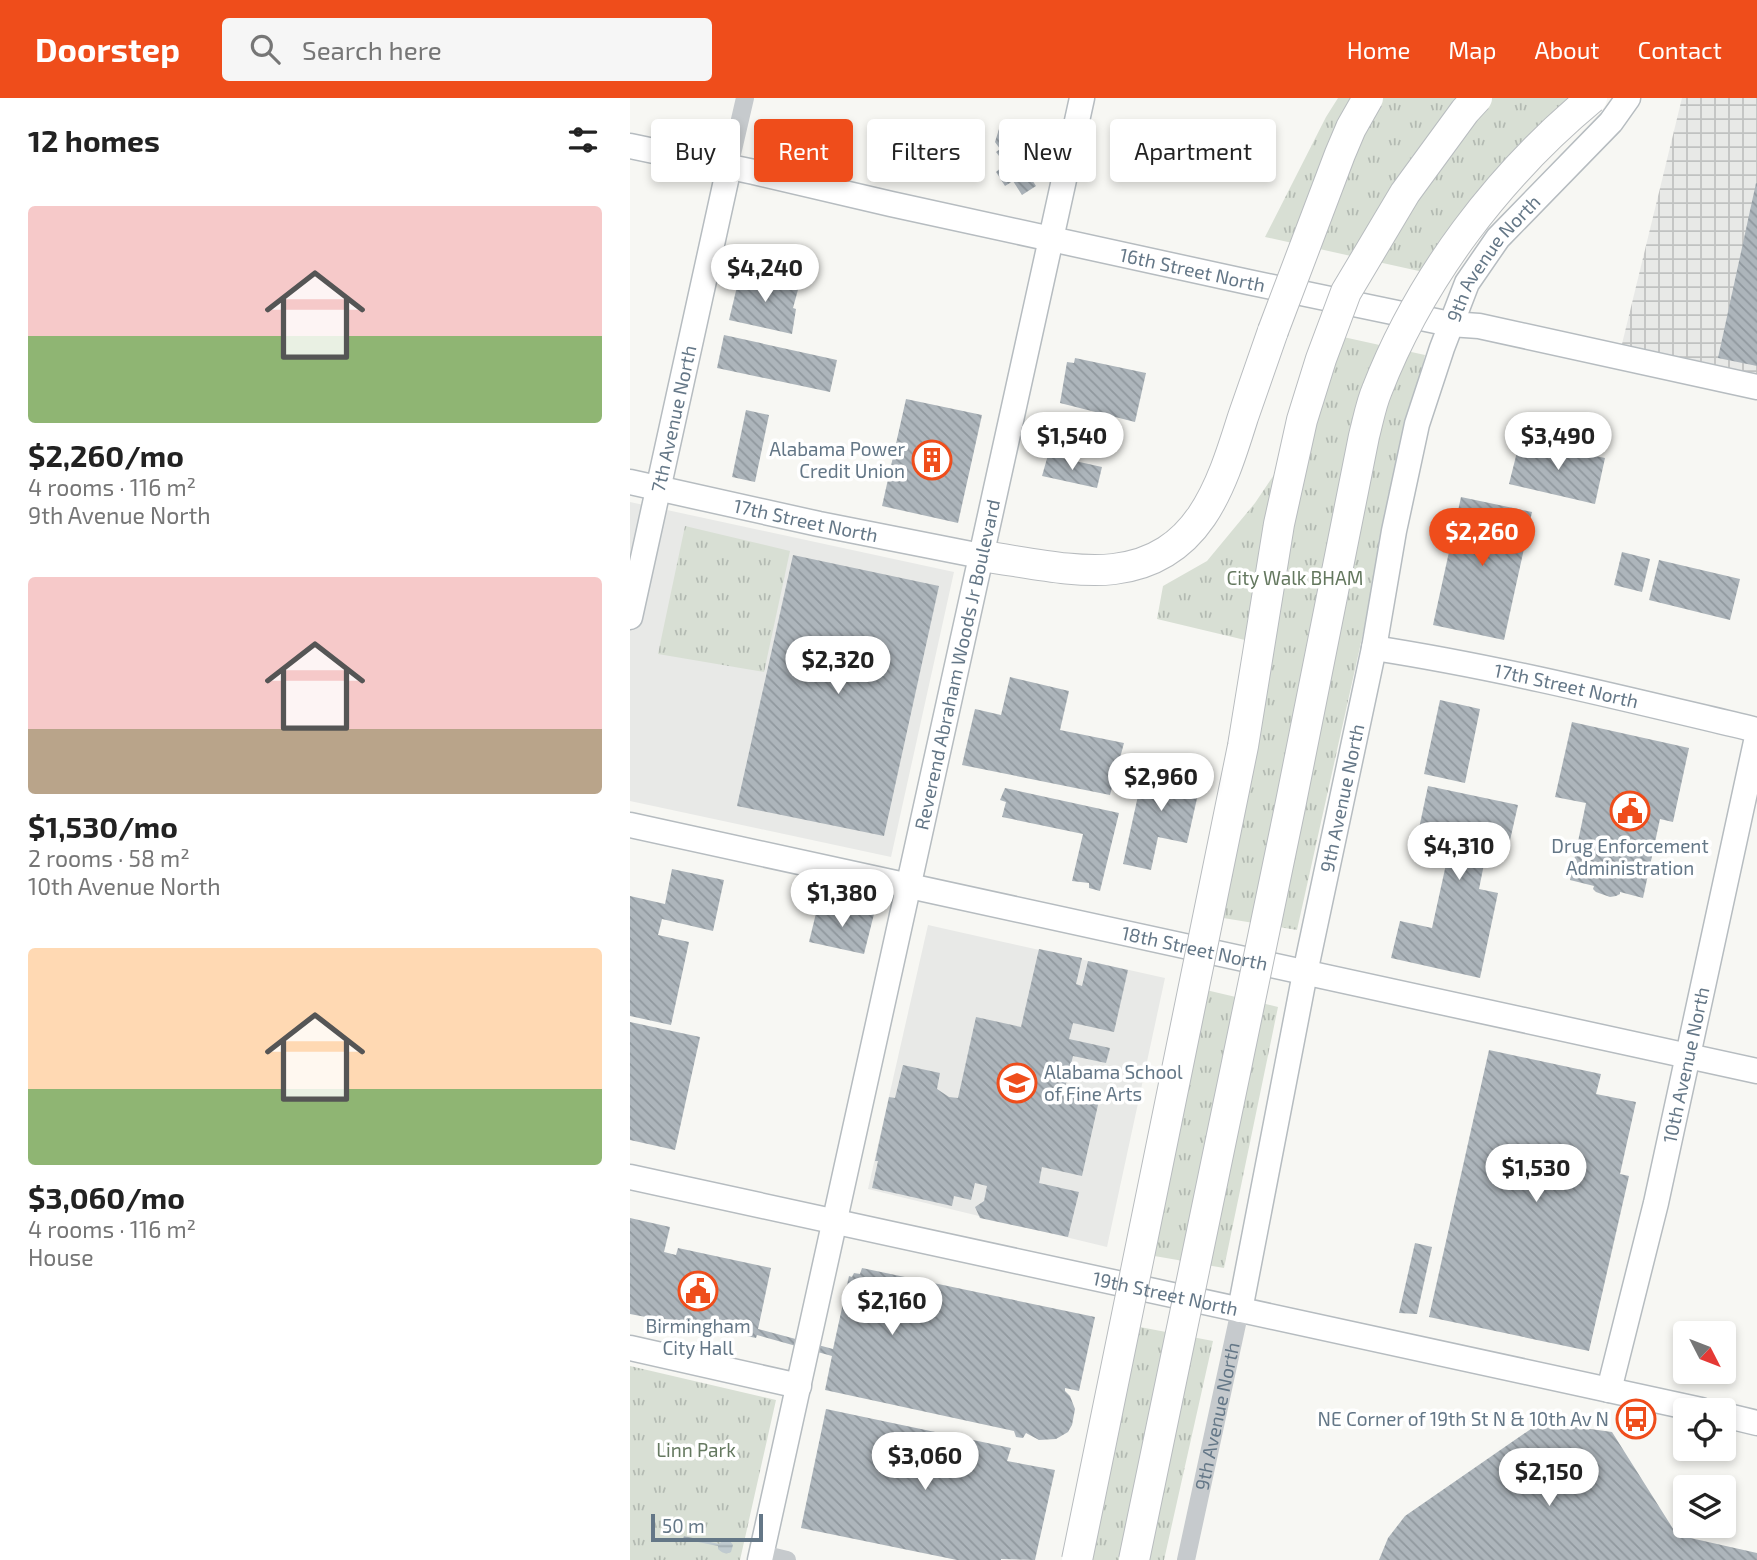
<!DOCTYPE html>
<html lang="en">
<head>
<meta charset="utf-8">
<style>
  :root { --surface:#fff; --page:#f6f6f6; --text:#222; --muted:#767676; --accent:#ef4d1b }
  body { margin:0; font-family:"Exo 2",sans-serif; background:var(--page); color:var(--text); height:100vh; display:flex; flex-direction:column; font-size:26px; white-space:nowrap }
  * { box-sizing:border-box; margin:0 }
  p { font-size:23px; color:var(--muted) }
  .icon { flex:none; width:38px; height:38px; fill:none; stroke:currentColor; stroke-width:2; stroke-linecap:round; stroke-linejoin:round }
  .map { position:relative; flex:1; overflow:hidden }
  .details { display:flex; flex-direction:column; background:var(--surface); width:630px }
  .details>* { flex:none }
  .banner { position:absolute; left:21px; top:21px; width:665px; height:63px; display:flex; gap:14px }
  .needle { width:46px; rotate:132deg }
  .buttons { position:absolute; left:1043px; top:1223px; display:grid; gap:14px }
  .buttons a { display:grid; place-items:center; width:63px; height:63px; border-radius:7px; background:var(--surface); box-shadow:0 4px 10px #0003; font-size:35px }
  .scale { position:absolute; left:21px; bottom:18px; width:112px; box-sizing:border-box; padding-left:7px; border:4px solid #647787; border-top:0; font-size:19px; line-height:24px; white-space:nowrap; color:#647787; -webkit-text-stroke:5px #fff; paint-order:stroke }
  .price { position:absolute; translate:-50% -60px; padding:0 16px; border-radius:24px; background:#fff; color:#222; font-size:23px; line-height:46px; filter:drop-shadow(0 2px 4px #0008) }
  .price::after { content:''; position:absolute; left:50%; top:42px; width:21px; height:16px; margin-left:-10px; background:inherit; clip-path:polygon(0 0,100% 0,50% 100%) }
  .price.selected { background:var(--accent); color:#fff }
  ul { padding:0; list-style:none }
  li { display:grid; align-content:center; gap:14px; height:371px; padding:0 28px }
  li span { display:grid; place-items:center; height:217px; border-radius:7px; color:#555 }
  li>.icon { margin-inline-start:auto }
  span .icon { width:126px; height:126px; fill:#fffc; stroke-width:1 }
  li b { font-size:30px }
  h2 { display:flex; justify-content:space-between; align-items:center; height:84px; padding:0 28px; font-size:30px }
  .chip { padding:0 24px; border-radius:7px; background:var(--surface); box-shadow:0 4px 10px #0003; font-size:24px; line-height:63px }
  .chip.selected { background:var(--accent); color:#fff }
  header { display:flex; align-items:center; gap:42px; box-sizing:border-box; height:98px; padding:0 35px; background:var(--accent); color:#fff }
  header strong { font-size:33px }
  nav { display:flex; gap:38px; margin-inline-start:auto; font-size:24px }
  .search { width:490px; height:63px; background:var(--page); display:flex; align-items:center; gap:18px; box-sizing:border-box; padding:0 24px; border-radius:7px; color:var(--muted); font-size:26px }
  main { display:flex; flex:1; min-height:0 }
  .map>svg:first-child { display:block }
  .built { fill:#e8e9e7 }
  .industrial { fill:url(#industrial-grid) }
  .park { fill:url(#park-tufts) }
  .water { fill:url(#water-rules) }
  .building { fill:url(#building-back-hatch) }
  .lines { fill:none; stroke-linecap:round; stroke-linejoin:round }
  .secondary-casing { stroke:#b6bcc0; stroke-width:27 }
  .highway-casing { stroke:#b8bcbf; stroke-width:32 }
  .street { stroke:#c6cacd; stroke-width:18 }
  .secondary { stroke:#fff; stroke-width:24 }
  .highway { stroke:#fff; stroke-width:30 }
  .highway-bridge-casing { stroke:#b8bcbf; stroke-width:32; stroke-linecap:butt }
  .highway-bridge { stroke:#fff; stroke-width:30 }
  .labels { text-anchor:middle; stroke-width:7; stroke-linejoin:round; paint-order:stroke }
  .street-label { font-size:19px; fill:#647787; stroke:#fff }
  .poi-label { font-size:19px; fill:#647787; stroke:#fff; text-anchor:end }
  .park-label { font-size:19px; fill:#64785f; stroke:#fff }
</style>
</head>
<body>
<header>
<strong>Doorstep</strong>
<div class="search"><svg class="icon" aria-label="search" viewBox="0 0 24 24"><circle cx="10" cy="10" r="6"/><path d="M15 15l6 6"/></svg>Search here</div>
<nav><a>Home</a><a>Map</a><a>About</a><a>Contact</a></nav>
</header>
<main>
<section class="details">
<h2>12 homes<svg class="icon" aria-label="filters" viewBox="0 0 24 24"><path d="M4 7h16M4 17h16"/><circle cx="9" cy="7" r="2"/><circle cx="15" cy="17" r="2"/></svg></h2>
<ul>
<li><span style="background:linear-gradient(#f6c9c9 60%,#8fb573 0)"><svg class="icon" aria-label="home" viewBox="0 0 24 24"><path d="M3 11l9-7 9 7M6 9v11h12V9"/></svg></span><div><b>$2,260/mo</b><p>4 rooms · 116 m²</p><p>9th Avenue North</p></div></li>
<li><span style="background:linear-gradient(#f6c9c9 70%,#b9a48a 0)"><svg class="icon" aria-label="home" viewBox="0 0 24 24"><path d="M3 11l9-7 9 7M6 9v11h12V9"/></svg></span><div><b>$1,530/mo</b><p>2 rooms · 58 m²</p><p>10th Avenue North</p></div></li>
<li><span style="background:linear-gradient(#ffd9b3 65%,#8fb573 0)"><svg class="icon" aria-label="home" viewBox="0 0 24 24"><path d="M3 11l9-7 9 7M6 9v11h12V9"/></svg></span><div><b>$3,060/mo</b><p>4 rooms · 116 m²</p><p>House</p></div></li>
</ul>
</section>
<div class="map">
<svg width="1127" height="1462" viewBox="0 0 1127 1462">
  <defs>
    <pattern id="industrial-grid" width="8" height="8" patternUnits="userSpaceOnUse" patternTransform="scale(1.75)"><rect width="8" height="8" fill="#e8e9e7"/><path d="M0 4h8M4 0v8" fill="none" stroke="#c0c2c1"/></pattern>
    <pattern id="park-tufts" width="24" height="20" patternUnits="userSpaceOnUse" patternTransform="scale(1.75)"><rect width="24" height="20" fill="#d8dfd4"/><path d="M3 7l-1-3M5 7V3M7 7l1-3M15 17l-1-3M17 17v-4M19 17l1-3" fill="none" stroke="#b3bab2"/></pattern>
    <pattern id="water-rules" width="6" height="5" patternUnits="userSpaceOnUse" patternTransform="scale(1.75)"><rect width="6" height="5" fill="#bfcacf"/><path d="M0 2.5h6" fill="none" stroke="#9fa9ae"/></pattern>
    <pattern id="building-back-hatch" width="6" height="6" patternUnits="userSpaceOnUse" patternTransform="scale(1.75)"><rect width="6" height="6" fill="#adb5bb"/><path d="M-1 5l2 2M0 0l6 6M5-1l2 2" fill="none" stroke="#90989e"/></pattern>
  </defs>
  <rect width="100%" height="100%" fill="#f7f7f3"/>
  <path class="built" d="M0,404l324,70 -63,285 -261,-56z
    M298,827l237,53 -58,269 -239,-58z"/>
  <path class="industrial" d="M1052,0h75v276l-135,-30z"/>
  <path class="park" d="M708,0h264l-78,81 -78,98 -181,-40 61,-120z
    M686,233l109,24 -128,575 -98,-16 46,-274 -88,-21 6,-33 44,-25 48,-58 27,-40z
    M55,428l105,25 -26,121 -106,-18z
    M559,888l89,21 -54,261 -87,-15z
    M489,1225l94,18 -49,219h-97z
    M0,1268l146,34 -36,160h-110z"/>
  <path class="water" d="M54,1438l35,8 5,-5 6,2 3,4 -2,7c-5,3 -9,1 -13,-3v-3l-35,-7z"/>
  <path class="building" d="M369,31l18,4 -5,7 7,12 -3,2 2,3 6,-4 9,14 -6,5 9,14 -14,9 -9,-14 -8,5 -9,-14 7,-6 -2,-5 1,-1 -6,-8 4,-3 -5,-7z
    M1126,85h1v183l-39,-8z
    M110,176l59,12 -6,22 3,1 -4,25 -63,-14z
    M94,237l113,25 -7,32 -113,-24z
    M445,260l71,15 -11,49 -75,-19 7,-41 7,1z
    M276,301l76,16 -24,108 -76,-17z
    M116,312l23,5 -14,67 -23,-5z
    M890,342l85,18 -10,46 -86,-20z
    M418,357l54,12 -5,21 -55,-12z
    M831,399l71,15 -28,128 -71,-15z
    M992,454l28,7 -8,33 -28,-7z
    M163,457l146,31 -55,250 -147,-30z
    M1029,462l81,19 -10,41 -81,-20z
    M380,579l59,14 -9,39 64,13 -14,52 -148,-30 13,-56 26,6z
    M810,602l40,9 -15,74 -41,-9z
    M942,624l117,26 -16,74 -13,-3 -17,79 -23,-6v2l-4,2 -6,1 -14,-5 -3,-3 1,-3 -24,-6 16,-77 -31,-6z
    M515,666l57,12 -15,67 -29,-6 -7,33 -28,-6z
    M798,688l90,19 -12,53 -20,-4 -7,35 19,4 -18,85 -89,-20 9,-37 32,7 18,-82 -33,-8z
    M375,690l114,25 -19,78 -11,-3v-5l-17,-2 11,-47 -81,-17 4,-15 -6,-2z
    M42,771l52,11 -11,51 -51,-12 -4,16 31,7 -18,83 -41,-9v-120l35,8z
    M188,807l56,9 -10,40 -55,-12z
    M409,851l43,9 -6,26 6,2 6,-25 40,9 -14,62 -41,-9 -4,16 41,9 -4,15 -33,-7 -8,32 35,8 -18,80 -40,-9 -3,16 40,9 -11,45 -88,-19 -5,-11 9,-6 3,-15 -12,-3 -4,17 -17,-4 -2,10 -80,-18 6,-27h-3l14,-64 6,1 8,-33 37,8 -3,16 12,8 9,1 18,-81 45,10z
    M0,924l70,15 -25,113 -45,-10z
    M859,952l112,24 -5,20 40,8 -16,72 9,2 -40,175 -160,-34z
    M0,1120l40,9 -6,25 12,3 2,-7 93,20 -13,61 75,20 16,-73 3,1 2,-4 6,1 2,-6 233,49 -16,74 -14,-3v3l5,5 5,13 -3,16 -4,7 -12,7 -17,1 -13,-7 -3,5 -7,-1 -2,-6 -189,-41 7,-34 -75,-21 -1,3 -105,-22v2l-21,-4z
    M785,1145l17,4 -15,67 -18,-1z
    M196,1311l185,39 -4,13 48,9 -20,90 -34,-1v1h-44l-156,-32z
    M911,1324l71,10 65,103 80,18v7h-378l9,-22 17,-22z"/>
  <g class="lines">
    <defs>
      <g id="secondary">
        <path id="s2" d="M0,48l124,26 137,32 357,78 202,42 29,2 278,61"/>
        <path id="s3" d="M0,384l189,42 162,32"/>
        <path id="s4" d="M0,519l99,-450"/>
        <path id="s5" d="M744,550c129,20 256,52 383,82"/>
        <path id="s6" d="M0,727l1127,246"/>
        <path id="s7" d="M0,1079l1071,233"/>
        <path id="s8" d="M610,1212l65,-337 69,-325 20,-117 23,-107 25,-76 25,-65 31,-45 113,-116 17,-24"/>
        <path d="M0,1250l169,38"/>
        <path id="s9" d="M979,1292l47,-187 101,-466"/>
        <path d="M1094,1317l33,8"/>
        <path id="s10" d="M130,1462l322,-1462"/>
      </g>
      <path id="highway" d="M351,458c40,5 94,18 133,13 85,-10 107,-82 129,-152 10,-29 20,-57 30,-86"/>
    </defs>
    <use href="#secondary" class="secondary-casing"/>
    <use href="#highway" class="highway-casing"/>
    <g class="street">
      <path d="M99,69l16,-69"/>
      <path d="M132,1456l25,6"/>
      <path id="s1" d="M556,1462l54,-250"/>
    </g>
    <use href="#secondary" class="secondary"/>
    <use href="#highway" class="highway"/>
    <defs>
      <path id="highway-bridge" d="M643,233l67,-177 11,-26 17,-30
        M447,1462l166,-814 36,-222 23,-104 19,-61 25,-67 59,-99 60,-82 12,-13
        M504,1462l156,-753 74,-371c4,-15 7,-32 13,-46 44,-113 122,-215 215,-292"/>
    </defs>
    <use href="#highway-bridge" class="highway-bridge-casing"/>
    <use href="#highway-bridge" class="highway-bridge"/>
  </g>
  <defs>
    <symbol id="building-ring" viewBox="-11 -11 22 22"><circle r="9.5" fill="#fff" stroke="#ef4d1b" stroke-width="1.5"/><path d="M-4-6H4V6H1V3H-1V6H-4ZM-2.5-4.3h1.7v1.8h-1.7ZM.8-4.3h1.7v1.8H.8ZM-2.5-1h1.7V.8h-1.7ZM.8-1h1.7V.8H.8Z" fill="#ef4d1b"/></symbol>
    <symbol id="civic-ring" viewBox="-11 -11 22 22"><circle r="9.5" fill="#fff" stroke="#ef4d1b" stroke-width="1.5"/><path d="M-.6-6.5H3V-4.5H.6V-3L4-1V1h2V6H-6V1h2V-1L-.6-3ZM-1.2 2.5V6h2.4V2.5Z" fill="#ef4d1b"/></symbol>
    <symbol id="school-ring" viewBox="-11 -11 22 22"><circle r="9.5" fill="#fff" stroke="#ef4d1b" stroke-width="1.5"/><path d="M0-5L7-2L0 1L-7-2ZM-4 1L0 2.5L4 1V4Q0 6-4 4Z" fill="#ef4d1b"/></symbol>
    <symbol id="bus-ring" viewBox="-11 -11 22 22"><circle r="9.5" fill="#fff" stroke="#ef4d1b" stroke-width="1.5"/><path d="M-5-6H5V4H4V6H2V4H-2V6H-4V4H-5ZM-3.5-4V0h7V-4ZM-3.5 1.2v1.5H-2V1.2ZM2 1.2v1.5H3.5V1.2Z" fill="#ef4d1b"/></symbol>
  </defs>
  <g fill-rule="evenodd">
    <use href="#building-ring" x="280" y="340" width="44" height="44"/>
    <use href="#civic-ring" x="978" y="691" width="44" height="44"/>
    <use href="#school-ring" x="365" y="963" width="44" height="44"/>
    <use href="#civic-ring" x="46" y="1171" width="44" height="44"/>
    <use href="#bus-ring" x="984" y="1299" width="44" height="44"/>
  </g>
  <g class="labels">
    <g class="street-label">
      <text dy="7" stroke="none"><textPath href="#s8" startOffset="1088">9th Avenue North</textPath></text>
      <text dy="7" stroke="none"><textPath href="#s2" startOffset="576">16th Street North</textPath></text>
      <text dy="7" stroke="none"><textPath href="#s4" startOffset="203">7th Avenue North</textPath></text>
      <text dy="7" stroke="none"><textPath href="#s3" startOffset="180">17th Street North</textPath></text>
      <text dy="7" stroke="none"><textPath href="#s10" startOffset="917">Reverend Abraham Woods Jr Boulevard</textPath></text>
      <text dy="7" stroke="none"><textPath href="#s5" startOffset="196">17th Street North</textPath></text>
      <text dy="7" stroke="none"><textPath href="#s8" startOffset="522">9th Avenue North</textPath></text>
      <text dy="7" stroke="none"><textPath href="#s6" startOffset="578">18th Street North</textPath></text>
      <text dy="7" stroke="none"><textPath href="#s9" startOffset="334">10th Avenue North</textPath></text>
      <text dy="7" stroke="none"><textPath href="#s7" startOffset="548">19th Street North</textPath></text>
      <text dy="7" stroke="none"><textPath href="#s1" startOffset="147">9th Avenue North</textPath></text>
    </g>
    <g class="poi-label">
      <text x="275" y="358">Alabama Power<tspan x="275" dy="22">Credit Union</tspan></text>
      <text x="1000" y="755" text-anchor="middle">Drug Enforcement<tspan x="1000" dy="22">Administration</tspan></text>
      <text x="414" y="981" text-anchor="start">Alabama School<tspan x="414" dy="22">of Fine Arts</tspan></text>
      <text x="68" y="1235" text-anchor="middle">Birmingham<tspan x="68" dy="22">City Hall</tspan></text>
      <text x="979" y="1328">NE Corner of 19th St N &amp; 10th Av N</text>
    </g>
    <g class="park-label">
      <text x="665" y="487">City Walk BHAM</text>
      <text x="66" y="1359">Linn Park</text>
    </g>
  </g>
</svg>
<div class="buttons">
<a><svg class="needle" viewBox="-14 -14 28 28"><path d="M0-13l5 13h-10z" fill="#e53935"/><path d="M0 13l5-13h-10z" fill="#767676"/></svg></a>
<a><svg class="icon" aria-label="locate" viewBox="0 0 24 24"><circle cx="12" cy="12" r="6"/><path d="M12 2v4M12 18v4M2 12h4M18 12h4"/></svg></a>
<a><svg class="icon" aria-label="layers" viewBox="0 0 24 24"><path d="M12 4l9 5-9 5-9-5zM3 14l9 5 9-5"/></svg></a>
</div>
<div class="scale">50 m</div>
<b class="price" style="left:135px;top:206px">$4,240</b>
<b class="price" style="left:442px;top:374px">$1,540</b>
<b class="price" style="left:928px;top:374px">$3,490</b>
<b class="price selected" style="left:852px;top:470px">$2,260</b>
<b class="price" style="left:208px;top:598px">$2,320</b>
<b class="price" style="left:531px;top:715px">$2,960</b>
<b class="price" style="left:829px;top:784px">$4,310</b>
<b class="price" style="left:212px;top:831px">$1,380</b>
<b class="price" style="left:906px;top:1106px">$1,530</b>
<b class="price" style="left:262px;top:1239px">$2,160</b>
<b class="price" style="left:295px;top:1394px">$3,060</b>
<b class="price" style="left:919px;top:1410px">$2,150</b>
<div class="banner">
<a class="chip">Buy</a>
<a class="chip selected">Rent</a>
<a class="chip">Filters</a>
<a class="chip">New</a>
<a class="chip">Apartment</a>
</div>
</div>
</main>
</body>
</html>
